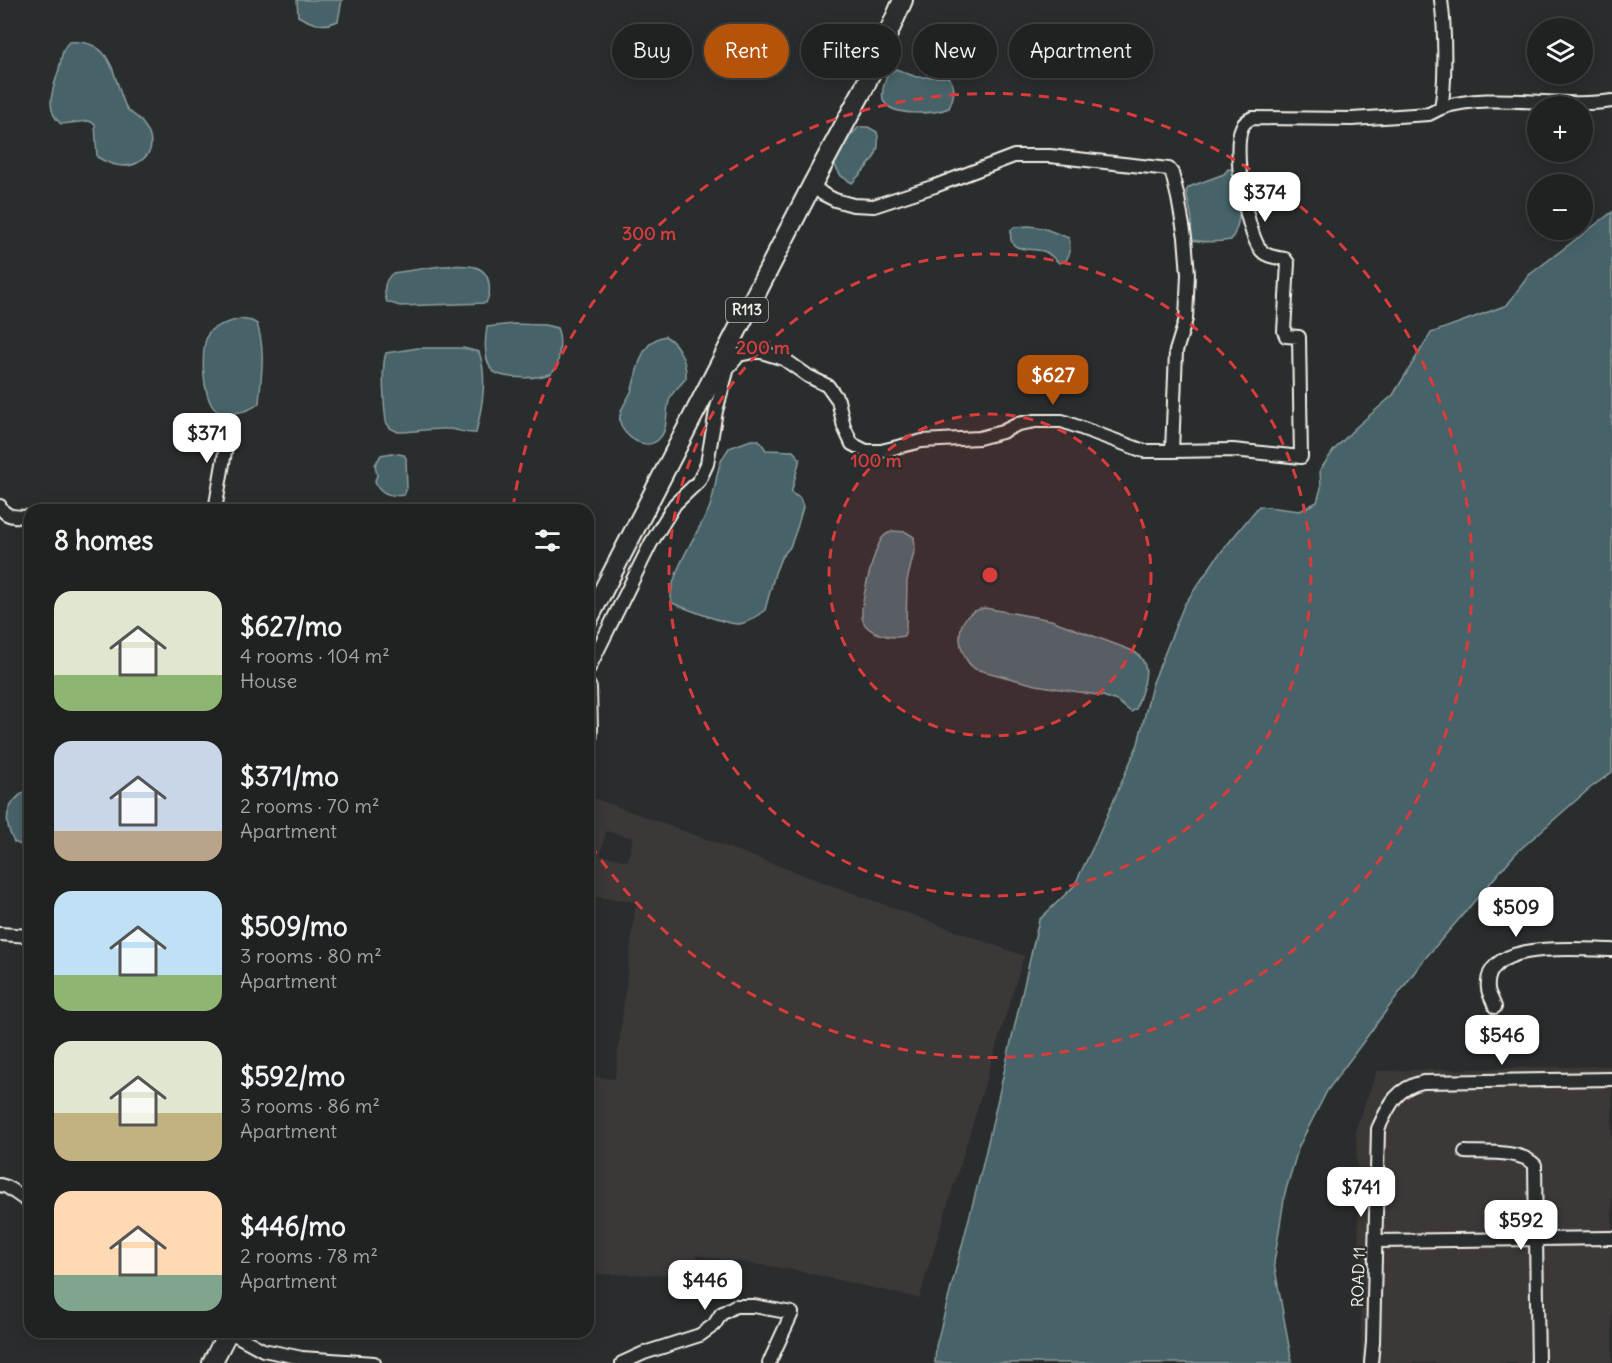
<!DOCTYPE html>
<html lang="en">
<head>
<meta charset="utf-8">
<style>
  :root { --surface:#202222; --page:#2d2f2f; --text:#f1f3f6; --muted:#a2a4a5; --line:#3d3f40; --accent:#b45309 }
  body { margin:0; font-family:Delius,sans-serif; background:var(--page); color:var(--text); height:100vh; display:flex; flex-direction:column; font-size:22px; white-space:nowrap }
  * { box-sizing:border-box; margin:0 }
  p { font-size:20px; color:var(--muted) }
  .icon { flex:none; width:33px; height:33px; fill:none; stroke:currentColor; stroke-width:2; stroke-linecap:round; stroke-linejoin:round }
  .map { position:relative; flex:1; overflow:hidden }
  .sheet { position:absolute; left:24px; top:504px; width:570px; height:834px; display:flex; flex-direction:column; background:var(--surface); border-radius:18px; box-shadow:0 3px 15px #0003,0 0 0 2px var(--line) }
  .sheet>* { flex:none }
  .hud { position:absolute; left:612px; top:24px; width:570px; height:54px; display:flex; gap:12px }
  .controls { position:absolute; left:1527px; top:18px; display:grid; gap:12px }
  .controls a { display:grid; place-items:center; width:66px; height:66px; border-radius:50%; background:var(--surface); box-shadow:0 3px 15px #0003,0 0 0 2px var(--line); font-size:30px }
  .price { position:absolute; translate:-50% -51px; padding:0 14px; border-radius:12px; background:#fff; color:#222; font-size:20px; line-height:39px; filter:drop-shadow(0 2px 3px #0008) }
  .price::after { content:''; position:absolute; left:50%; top:36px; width:18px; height:14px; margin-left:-9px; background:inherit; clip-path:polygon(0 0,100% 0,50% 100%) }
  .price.on { background:var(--accent); color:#fff }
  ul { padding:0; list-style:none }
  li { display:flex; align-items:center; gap:18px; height:150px; padding:0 30px }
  li span { display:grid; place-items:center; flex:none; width:168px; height:120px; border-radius:18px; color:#555 }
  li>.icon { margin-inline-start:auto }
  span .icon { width:72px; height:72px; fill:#fffc; stroke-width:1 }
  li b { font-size:26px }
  h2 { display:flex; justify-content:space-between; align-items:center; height:72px; padding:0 30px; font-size:26px }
  .tag { padding:0 21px; border-radius:27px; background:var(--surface); box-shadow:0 3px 15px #0003,0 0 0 2px var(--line); font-size:21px; line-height:54px }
  .tag.on { background:var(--accent); color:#fff }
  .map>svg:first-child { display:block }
  .built { fill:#3d3939; fill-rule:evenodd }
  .water { fill:#466469; stroke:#8c9c9c; stroke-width:1.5 }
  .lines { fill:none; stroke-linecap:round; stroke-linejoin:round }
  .street-casing { stroke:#f4f1e8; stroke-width:16 }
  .primary-casing { stroke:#f4f1e8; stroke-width:22 }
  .street { stroke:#2a2d2e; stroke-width:12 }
  .primary { stroke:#2a2d2e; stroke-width:18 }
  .ring { fill:none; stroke:#d93c3b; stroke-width:3; stroke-dasharray:10 8 }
  .labels { text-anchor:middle; stroke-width:5; stroke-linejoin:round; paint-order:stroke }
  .shield { fill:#2a2d2e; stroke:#b7b6b0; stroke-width:1.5 }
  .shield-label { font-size:15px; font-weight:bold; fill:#f4f1e8 }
  .street-label { font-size:16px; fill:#f4f1e8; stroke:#2a2d2e }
  .centre { fill:#d93c3b; stroke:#2a2d2e; stroke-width:3 }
  .ring-label { font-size:18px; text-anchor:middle; font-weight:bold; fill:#d93c3b; stroke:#2a2d2e; stroke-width:5; stroke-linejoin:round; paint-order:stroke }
</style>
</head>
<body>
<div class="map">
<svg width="1612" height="1363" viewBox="0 0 1612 1363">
  <rect width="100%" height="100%" fill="#2a2d2e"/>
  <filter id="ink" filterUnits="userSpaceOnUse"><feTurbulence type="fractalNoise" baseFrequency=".0167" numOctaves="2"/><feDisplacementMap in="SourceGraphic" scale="12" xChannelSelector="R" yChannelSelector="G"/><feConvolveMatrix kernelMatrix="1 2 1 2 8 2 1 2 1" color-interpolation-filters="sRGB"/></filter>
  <g filter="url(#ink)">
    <path class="built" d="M588,796l436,160 -105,342 -125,-28 -98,-15 -2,20 -106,-1v-198l27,3 21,-177 -48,-6zM606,831l27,7 -5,23 -28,-6z
      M1612,1066v297h-250l-6,-235 21,-57z"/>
    <path class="water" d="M297,0h45l-4,21c-15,7 -26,3 -40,-5z
      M69,42c44,-3 43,32 56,63 3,8 11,10 16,16 13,16 15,32 -4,42 -13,7 -28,1 -40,-6l-2,-33 -6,-3 -28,3c-18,-15 -7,-37 -2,-55 3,-11 2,-19 10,-27z
      M896,69l20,8h32c9,9 6,20 1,31 -14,6 -56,9 -65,-6 -4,-8 1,-20 3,-28z
      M859,127h9l9,5c6,24 -10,34 -25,51l-11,-7 -9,-15 6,-17 10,-6z
      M1228,169l7,1c3,25 10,48 -4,70 -11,2 -32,3 -41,-1l2,-20 -6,-28 3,-4 35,-13z
      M1612,212v560l-23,17 -73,64 -94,109 -95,129 -28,55 -14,47 -11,70 18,100h-357l1,-17 46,-178 57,-248 35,-34 22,-45 42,-97 14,-59 32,-80 33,-48 42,-51 41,5 17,-9 4,-14 -1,-18 14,-20 20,-21 39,-34 38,-62 76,-28 22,-30z
      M1029,226l14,2 26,10 1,14 -4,9 -7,2c-5,-4 -9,-10 -16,-12 -15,-4 -36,3 -32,-21l3,-3z
      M441,266c18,0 45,-6 48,18 1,8 0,12 -3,19l-86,3 -13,-4c-4,-11 -3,-22 6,-29z
      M240,319l12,2 5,3c9,27 4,52 2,79 -7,7 -15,9 -25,10 -7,1 -13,1 -18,-3 -14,-9 -17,-67 -6,-79 8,-7 20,-9 30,-12z
      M513,324l32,1 12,3c5,11 2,28 0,40 -1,0 -7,6 -8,6 -11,5 -50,6 -58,-5 -7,-11 -6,-30 -4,-42z
      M665,336c14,8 22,26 21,42 -4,6 -11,11 -15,18 -7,13 -1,32 -12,43 -13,13 -36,-2 -39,-17 -2,-11 7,-21 11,-30 7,-20 8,-51 34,-56z
      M418,348h45l16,4c9,25 3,55 -3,81 -11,1 -18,-4 -29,-4 -16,-1 -33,3 -49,3l-8,-4 -4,-6c-2,-16 -5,-56 0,-69z
      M751,440h8l7,10 27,1 7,8 -9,34 9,5 3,9 -6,21 -7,19 -9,11 -6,15 -10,37c-7,5 -15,12 -25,14 -13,1 -53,-15 -68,-21 -7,-22 27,-72 37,-94 6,-15 6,-30 11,-45 2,-6 6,-11 9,-16z
      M392,453l12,2 2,3 1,30 -3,7c-13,2 -24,-1 -29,-14l2,-6 -2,-10 6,-10z
      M892,531l14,1 8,5 1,11 -8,33 -1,48 -2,7c-12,3 -36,-2 -41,-15 -5,-12 12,-77 21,-85 2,-2 5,-3 8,-5z
      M985,608l66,12 82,31c23,14 9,37 3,58l-5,3 -14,-11 -14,-5 -67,-11 -61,-16c-16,-11 -22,-43 -4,-56 4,-3 10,-4 14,-5z
      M26,791h4v54h-9l-7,-3c-11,-20 -9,-39 12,-51z"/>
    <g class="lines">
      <defs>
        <path id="street" d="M1441,108c49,-17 117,1 171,-7
          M1172,451l61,-1 68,7 -2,-120 -13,-1 -2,-5 4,-68 -3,-4c-10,-2 -19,-2 -25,-10 -14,-19 -28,-101 -18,-122 2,-5 6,-7 10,-9l100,1 77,-5 12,-6c5,-26 4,-81 0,-108
          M0,506c6,13 17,10 30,11
          M215,510l15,-87
          M588,670l63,-127 24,-39 24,-23 8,-17 9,-53 12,-43 11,-13 19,-4 26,8 24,17 20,10 10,14 6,27 8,17 14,7h15l41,-10 57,-3 23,-6 16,-8 17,-3h27l82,30h28l4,-100 10,-32 2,-45 -3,-37 -7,-39 -6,-25 -3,-4 -119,-13h-36l-79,30 -61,20 -21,-1 -18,-5 -12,-6 -11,-9
          M588,684l2,4 1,41 -3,39
          M0,934l30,2
          M1495,1007c-2,-6 -6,-12 -7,-18 -6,-51 94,-39 124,-39
          M0,1185l7,2 23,16
          M1376,1241l160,-2 -1,-74c-13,-15 -51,-12 -70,-13
          M230,1332l33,18 39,8 72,5
          M622,1363l22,-10 56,-18 14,-10 7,-11 14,-8h19l38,7 -23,50
          M1371,1363l2,-21 5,-213c11,-24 18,-41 45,-47l189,-3
          M1538,1363l-2,-124 76,-1"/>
        <path id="primary" d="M588,620l224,-435 52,-97 39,-88
          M212,1363l16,-31"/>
      </defs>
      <use href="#street" class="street-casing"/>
      <use href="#primary" class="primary-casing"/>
      <use href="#street" class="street"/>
      <use href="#primary" class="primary"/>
    </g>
  </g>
  <circle cx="990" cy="575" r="161" fill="#d93c3b" fill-opacity=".12"/>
  <g class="ring">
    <circle cx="990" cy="575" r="161"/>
    <circle cx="990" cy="575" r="321"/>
    <path d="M513 508A482 482 0 1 1 588 841"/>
  </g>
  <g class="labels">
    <rect class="shield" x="726" y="298" width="42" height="24" rx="4.5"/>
    <g class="shield-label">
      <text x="747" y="315">R113</text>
    </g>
    <g class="street-label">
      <text transform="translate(1358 1277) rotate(-88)" y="6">ROAD 11</text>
    </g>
  </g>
  <circle cx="990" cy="575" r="9" class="centre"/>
  <g class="ring-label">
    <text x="649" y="240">300 m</text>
    <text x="763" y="354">200 m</text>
    <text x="876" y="467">100 m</text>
  </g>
</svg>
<div class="controls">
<a><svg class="icon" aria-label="layers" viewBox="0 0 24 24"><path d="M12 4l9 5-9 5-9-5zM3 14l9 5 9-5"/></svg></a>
<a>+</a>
<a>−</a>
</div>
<b class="price" style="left:1265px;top:223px">$374</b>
<b class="price on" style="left:1053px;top:406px">$627</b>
<b class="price" style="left:207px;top:464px">$371</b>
<b class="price" style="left:1516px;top:938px">$509</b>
<b class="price" style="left:1502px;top:1066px">$546</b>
<b class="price" style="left:1361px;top:1218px">$741</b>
<b class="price" style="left:1521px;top:1251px">$592</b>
<b class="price" style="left:705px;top:1311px">$446</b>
<div class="hud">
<a class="tag">Buy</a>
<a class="tag on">Rent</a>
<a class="tag">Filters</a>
<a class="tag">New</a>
<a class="tag">Apartment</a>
</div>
<section class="sheet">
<h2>8 homes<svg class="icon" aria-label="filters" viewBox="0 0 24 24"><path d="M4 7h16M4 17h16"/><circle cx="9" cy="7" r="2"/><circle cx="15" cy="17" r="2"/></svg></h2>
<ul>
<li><span style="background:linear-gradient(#dfe7d0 70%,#8fb573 0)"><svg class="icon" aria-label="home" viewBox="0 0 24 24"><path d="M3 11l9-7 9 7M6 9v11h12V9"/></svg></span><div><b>$627/mo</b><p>4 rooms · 104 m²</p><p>House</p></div></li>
<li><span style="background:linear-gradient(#c9d6e8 75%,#b9a48a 0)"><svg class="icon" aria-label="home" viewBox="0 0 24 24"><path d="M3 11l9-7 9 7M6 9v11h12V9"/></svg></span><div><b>$371/mo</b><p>2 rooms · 70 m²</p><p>Apartment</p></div></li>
<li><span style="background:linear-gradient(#bfe0f5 70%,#8fb573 0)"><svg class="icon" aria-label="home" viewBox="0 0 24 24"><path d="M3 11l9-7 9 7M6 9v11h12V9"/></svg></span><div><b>$509/mo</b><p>3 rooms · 80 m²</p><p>Apartment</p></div></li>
<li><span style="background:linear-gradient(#dfe7d0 60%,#c2b280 0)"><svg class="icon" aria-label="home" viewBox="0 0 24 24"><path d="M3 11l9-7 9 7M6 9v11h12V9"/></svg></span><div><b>$592/mo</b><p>3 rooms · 86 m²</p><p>Apartment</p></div></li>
<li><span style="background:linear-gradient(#ffd9b3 70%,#7fa58c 0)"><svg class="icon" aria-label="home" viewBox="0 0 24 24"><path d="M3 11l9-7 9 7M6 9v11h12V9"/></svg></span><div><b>$446/mo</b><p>2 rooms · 78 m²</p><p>Apartment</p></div></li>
</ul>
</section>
</div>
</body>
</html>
